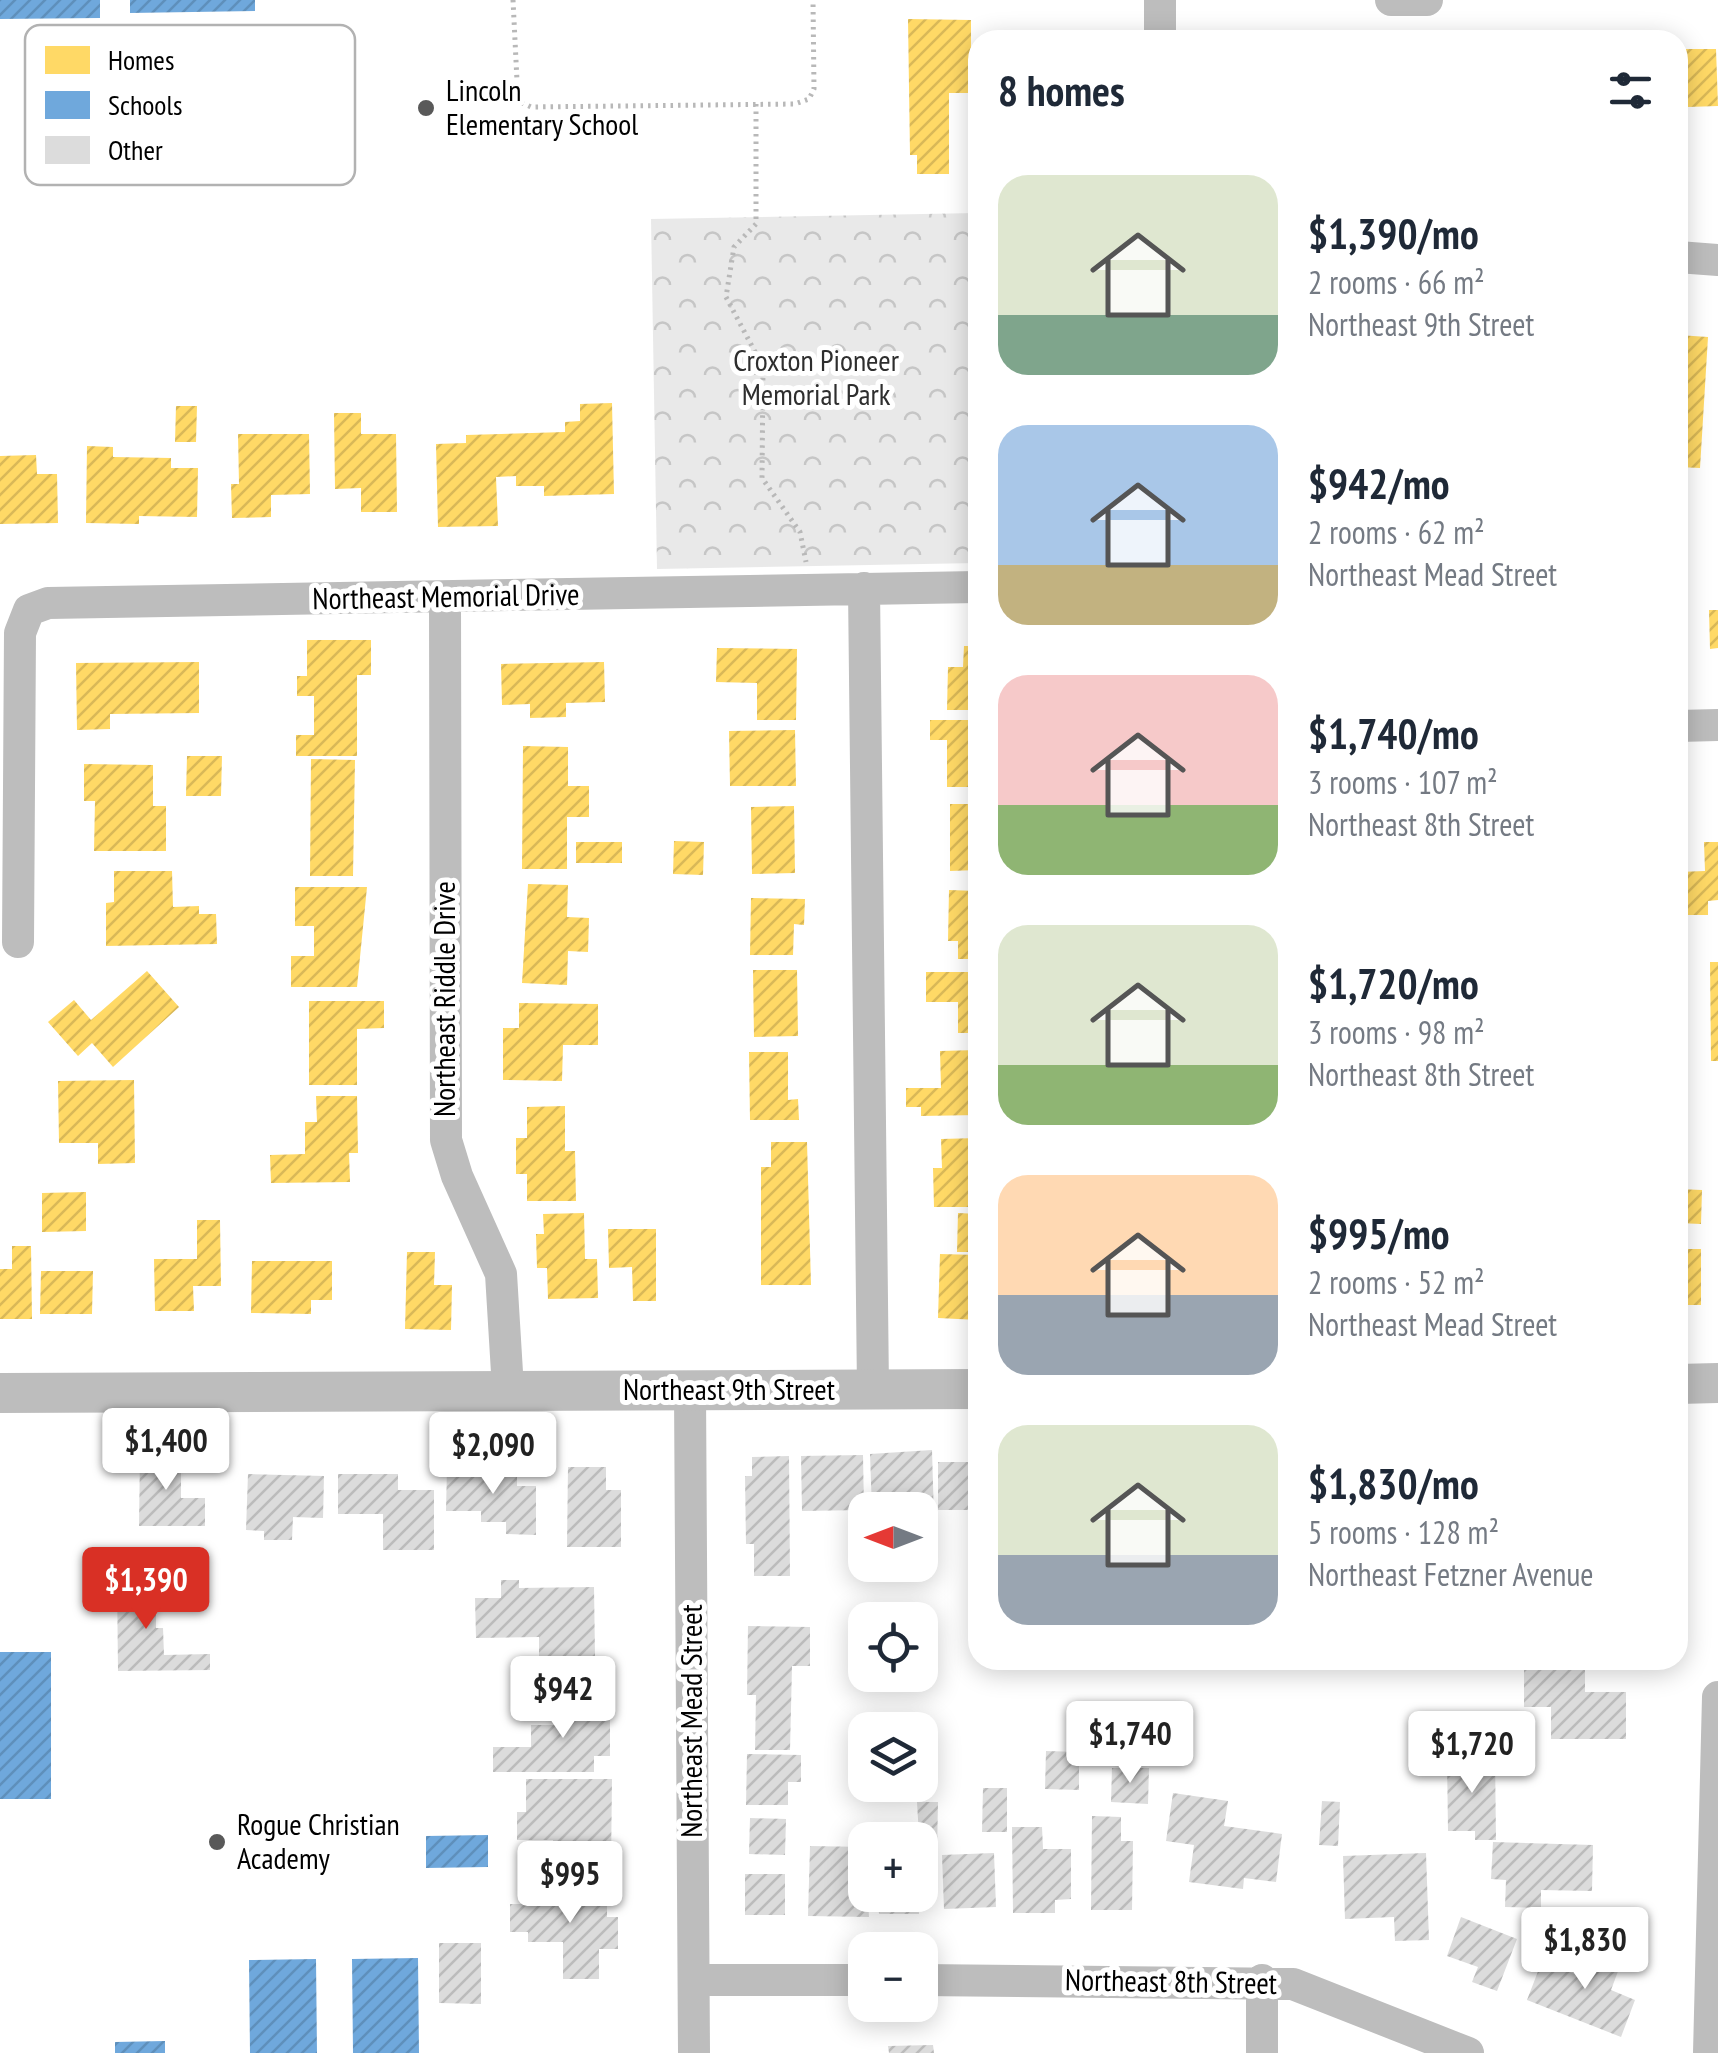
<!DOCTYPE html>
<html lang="en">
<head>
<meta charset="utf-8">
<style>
  :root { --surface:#fff; --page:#f6f6f7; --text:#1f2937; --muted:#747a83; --accent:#d93025 }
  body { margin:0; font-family:"PT Sans Narrow",sans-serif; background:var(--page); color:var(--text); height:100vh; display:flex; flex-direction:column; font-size:38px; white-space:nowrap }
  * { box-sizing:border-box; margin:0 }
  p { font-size:32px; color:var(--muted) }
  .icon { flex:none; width:55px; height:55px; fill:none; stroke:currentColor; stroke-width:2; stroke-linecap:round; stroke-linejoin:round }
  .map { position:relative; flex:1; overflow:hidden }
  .panel { position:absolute; left:968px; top:30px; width:720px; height:1640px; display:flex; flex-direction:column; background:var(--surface); border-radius:30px; box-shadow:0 5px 25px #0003 }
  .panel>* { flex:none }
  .needle { width:65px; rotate:270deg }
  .fabs { position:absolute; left:848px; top:1492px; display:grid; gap:20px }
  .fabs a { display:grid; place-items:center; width:90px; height:90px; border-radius:20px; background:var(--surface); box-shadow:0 5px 25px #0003; font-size:50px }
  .price { position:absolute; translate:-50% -85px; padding:0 22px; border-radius:10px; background:#fff; color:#222; font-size:32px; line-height:65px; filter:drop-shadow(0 2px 5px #0008) }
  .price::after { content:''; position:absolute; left:50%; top:60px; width:30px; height:22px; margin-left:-15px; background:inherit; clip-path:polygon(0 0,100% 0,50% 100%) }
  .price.on { background:var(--accent); color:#fff }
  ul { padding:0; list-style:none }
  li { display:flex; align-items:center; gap:30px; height:250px; padding:0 30px }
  li span { display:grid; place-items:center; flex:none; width:280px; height:200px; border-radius:30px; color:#555 }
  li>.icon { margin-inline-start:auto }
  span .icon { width:120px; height:120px; fill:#fffc; stroke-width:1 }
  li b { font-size:42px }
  h2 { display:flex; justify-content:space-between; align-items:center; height:120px; padding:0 30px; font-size:42px }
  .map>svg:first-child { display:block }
  .park { fill:url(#park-crowns) }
  .homes { fill:url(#homes-hatch) }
  .schools { fill:url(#schools-hatch) }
  .building { fill:url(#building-hatch) }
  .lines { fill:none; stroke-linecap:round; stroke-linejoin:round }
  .path { stroke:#b8b8b8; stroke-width:5; stroke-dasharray:2.5 5; stroke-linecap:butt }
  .minor { stroke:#bdbdbd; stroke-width:32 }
  .tertiary { stroke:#bdbdbd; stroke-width:40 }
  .poi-dot { fill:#595959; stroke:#fff; stroke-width:4 }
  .labels { text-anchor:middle; stroke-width:10; stroke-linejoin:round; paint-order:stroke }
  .poi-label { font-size:30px; fill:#000; stroke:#fff; text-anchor:start }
  .park-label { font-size:30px; fill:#2e2e2e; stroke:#fff }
  .street-label { font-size:30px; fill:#000; stroke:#fff }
  .key { fill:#fff; stroke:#b2b2b2; stroke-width:2.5 }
  .key-label { font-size:28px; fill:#000 }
</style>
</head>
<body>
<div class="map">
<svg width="1718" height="2053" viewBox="0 0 1718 2053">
  <defs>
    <pattern id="park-crowns" width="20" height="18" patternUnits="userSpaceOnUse" patternTransform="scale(2.5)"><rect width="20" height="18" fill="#e9e9e9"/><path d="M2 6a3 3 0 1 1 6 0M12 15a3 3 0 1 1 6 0" fill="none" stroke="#c6c6c6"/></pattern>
    <pattern id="homes-hatch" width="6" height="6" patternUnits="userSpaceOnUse" patternTransform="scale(2.5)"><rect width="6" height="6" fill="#ffd966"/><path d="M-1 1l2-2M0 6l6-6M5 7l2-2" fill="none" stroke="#d9b857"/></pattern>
    <pattern id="schools-hatch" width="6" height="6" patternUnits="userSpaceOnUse" patternTransform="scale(2.5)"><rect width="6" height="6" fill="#6fa8dc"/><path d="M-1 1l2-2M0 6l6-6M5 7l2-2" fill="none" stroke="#5e8fbb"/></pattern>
    <pattern id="building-hatch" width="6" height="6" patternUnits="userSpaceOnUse" patternTransform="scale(2.5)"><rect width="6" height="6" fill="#dcdcdc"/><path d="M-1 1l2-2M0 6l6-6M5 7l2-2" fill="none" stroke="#bbb"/></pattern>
  </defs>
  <rect width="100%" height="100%" fill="#fff"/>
  <path class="park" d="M977,213v350l-320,6 -6,-350z"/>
  <path class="homes" d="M908,19l63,1v73h-22v81h-32v-19h-7z
    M1678,49h38l2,57 -30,1v-12h-10z
    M1678,335l30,2 -8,131 -22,-1z
    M612,403l2,91 -70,2v-10h-28v-10l-20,1 2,49 -60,1 -2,-83 30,-1v-8l99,-3v-10l15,-1v-17z
    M176,406h21l-1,36h-21z
    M334,413h27v21h35l1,78h-36v-24l-26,1z
    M238,434h71l1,60 -39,1v22l-39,1 -1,-34h8z
    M87,446l26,1v10l58,1v10h27l-1,49 -58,-1v8l-53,-1z
    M36,455l1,19h20l1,49 -58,1v-68z
    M1709,610h9v38l-8,1z
    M1678,617h10v41h-10z
    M307,640h64v35h-14v81h-61v-21h18v-39h-17v-20h10z
    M964,646h14v64h-31l1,-43h15z
    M717,648l80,1 -1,71h-39v-37l-41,-1z
    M199,662v51l-89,1v15l-33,1 -1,-67z
    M604,662l1,40 -39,1v14l-36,1v-14l-28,1 -1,-41z
    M930,720h48v67h-31v-47h-17z
    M795,730l1,56h-66l-1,-55z
    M523,746l45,1v39h21v31h-22v52h-45z
    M187,756h35l-1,40h-35z
    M311,759l44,1 -2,116h-43z
    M84,764l69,1v41h13v45h-72l1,-50h-11z
    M950,804h28v66l-28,1z
    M794,806l1,67 -43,1 -1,-67z
    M674,841l30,1 -1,33 -30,-1z
    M576,842h46v21h-46z
    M1704,842h14v58l-10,1v14h-30v-43l27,-1z
    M114,871h58l1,36 26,-1v8h17l1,30 -111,2v-43l8,-1z
    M528,884l40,1 -1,32 22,1 -1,34 -20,-1 -1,34 -45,-2z
    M295,887h72l-10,100h-66v-31h23v-30h-19z
    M949,890l29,1v68h-20v-18h-10z
    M751,898l54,1 -1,26 -10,-1 -1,31h-43z
    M1710,962h8v99h-7z
    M753,970h44l1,66 -44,1z
    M147,971l32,36 -66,60 -21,-24 -14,13 -30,-34 26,-22 17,20z
    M926,972h52v61h-20v-31h-32z
    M1678,982h6l1,39h-7z
    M309,1001h75v27l-27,1v56h-48z
    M519,1003l79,1v41h-35l-1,36 -59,-1v-52h16z
    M1678,1042h6l-1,37h-5z
    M978,1050v65l-57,1v-9h-15v-19h35l-1,-37z
    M749,1052h39v48l10,-1 1,21h-49z
    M134,1080l1,83 -37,1v-21h-39l-1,-62z
    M316,1096h41l1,57h-9l1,29 -79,1 -1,-28 35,-1v-32h12z
    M565,1106v45h10l1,50h-49v-27h-11v-36h11v-31z
    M978,1138v69h-44l-1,-39h9l-1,-29z
    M771,1142h36l4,143h-50v-118h10z
    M1678,1189l24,1 -1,34 -23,-1z
    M86,1192v39l-44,1v-39z
    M584,1213l1,46h12l1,39 -50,1 -1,-31h-10l-1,-34h8l-1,-20z
    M958,1213l20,1v38h-21z
    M197,1220h23l1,66h-28l1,25h-39l-1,-52h43z
    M608,1229h48v72h-23l-1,-34 -23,1z
    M12,1246h19l1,73h-32v-50h12z
    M1678,1249h23v56h-23z
    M407,1252h28l-1,33h18l-1,45 -46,-1z
    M940,1254l38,1v65l-40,-2z
    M252,1261h80v39h-21v14l-60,-1z
    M41,1271h52l-1,43h-52z"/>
  <path class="schools" d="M0,0h100v18l-100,1z
    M130,0h125v11l-125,2z
    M0,1652h51v147h-51z
    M488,1835v32l-62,1v-32z
    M418,1958l1,95h-66l-1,-94z
    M316,1959l1,94h-67l-1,-93z
    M165,2041v12h-50v-11z"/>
  <path class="building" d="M932,1450l2,69h-14v-9h-48l-2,-56z
    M140,1452l41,1v45h24v28h-66z
    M863,1455l1,55 -62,1 -1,-55z
    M789,1456l1,120h-36v-32h-8l-1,-68h7v-19z
    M938,1462h40v48h-40z
    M447,1467l70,1v18h19v49l-30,-1v-12h-25v-11h-35z
    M568,1467h38v23h15v57h-54z
    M248,1474l76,2 -1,42 -30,-1 -1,23h-28v-9l-18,-1z
    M338,1474h60v16h36v60h-51v-36h-45z
    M117,1578h39v50h7l1,27 46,-1v16l-92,1z
    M501,1580h18v8l75,-1 1,69 -56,1v-20l-63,1 -1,-40h26z
    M748,1626l62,1v39h-18l-2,84h-35l1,-55h-9z
    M1524,1660h61v32h41v47h-75v-32h-27z
    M563,1698h47v58h-16v16h-101v-25h38v-22h32z
    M1046,1751l33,1v38l-34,-1z
    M747,1754l54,1v27h-13v23h-42z
    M1495,1756l1,84h-21v-9h-27l-1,-74z
    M1112,1768h37l-1,36 -37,-2z
    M526,1779h86l-1,86 -58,-1v-24h-36v-28h9z
    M983,1788h24v44h-25z
    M1173,1793l55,8 -4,25 58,8 -6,48 -32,-4 -1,11 -54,-7 5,-37 -28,-4z
    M1322,1801l18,1 -2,44 -19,-1z
    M917,1802h21l-1,51h-17z
    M1092,1816l29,1v24h12l-1,69h-41z
    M750,1818l36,1 -1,36 -36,-1z
    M1012,1827h30l1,22h28v50l-16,1v13h-42z
    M1493,1842l100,3 -1,46 -51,-1v18l-36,-1 1,-27 -15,-1z
    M810,1846l55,1 4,70 -61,-1z
    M994,1853l2,54 -52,2 -2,-54z
    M1426,1853l3,87 -34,1 -1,-24 -49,2 -2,-63z
    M745,1874h40v41h-40z
    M536,1886h71v31h11v32h-19v30h-36v-37h-35v-10h-18v-28h26z
    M878,1895h40l1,19h-40z
    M1461,1917l56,22 -20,52 -25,-9 6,-15 -31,-11z
    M439,1943h42v61l-42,-1z
    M1588,1944l35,14 -12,32 24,10 -14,37 -94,-37 15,-39 35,14z
    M933,2045l1,8h-45l-1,-7z"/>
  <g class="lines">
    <path class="path" d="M513,0l5,101 13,6 264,-3 14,-5 5,-10 -1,-89
      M756,104v120l-22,23 -8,50 37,70 -1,111 38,54 6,30"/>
    <path class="minor" d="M1160,0v40
      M1391,0h36
      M1678,257l40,3
      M864,588l9,802
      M445,597l1,543 11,36 44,98 7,115
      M1678,726l40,-1
      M18,942l2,-309 9,-23 19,-7 930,-16
      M690,1390l4,663
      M694,1980h171
      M920,1980l373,4 175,69
      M1262,1980v73
      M1709,2053l9,-356"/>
    <path class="tertiary" d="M1678,1384l40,-1
      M0,1393l978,-4"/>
  </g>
  <g class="poi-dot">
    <circle cx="426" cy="108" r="10"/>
    <circle cx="217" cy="1842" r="10"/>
  </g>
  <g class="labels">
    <g class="poi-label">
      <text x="446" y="101">Lincoln<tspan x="446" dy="34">Elementary School</tspan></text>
      <text x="237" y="1835">Rogue Christian<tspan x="237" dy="34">Academy</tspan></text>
    </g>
    <g class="park-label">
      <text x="816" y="371">Croxton Pioneer<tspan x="816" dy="34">Memorial Park</tspan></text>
    </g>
    <g class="street-label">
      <text transform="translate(446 597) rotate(-1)" y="10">Northeast Memorial Drive</text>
      <text transform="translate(445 999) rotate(-90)" y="10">Northeast Riddle Drive</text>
      <text x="729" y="1400">Northeast 9th Street</text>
      <text transform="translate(692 1721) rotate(-90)" y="10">Northeast Mead Street</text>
      <text transform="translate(1171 1982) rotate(1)" y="10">Northeast 8th Street</text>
    </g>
  </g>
  <rect x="25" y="25" width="330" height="160" rx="15" class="key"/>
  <rect x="45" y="46" width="45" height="28" fill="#ffd966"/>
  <rect x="45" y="91" width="45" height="28" fill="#6fa8dc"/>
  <rect x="45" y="136" width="45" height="28" fill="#dcdcdc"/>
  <g class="key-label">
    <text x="108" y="70">Homes</text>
    <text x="108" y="115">Schools</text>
    <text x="108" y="160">Other</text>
  </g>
</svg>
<div class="fabs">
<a><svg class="needle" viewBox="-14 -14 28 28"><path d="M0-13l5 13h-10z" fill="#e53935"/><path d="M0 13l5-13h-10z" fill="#747a83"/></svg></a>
<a><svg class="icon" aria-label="locate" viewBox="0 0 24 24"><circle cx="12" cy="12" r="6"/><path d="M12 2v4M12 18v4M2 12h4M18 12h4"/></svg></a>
<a><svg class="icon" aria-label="layers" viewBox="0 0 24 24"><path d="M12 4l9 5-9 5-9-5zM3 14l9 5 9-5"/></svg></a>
<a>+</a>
<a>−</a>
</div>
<b class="price" style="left:166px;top:1493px">$1,400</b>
<b class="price" style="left:493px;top:1497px">$2,090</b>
<b class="price on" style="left:146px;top:1632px">$1,390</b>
<b class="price" style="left:563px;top:1741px">$942</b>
<b class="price" style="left:1130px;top:1786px">$1,740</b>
<b class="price" style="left:1472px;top:1796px">$1,720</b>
<b class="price" style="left:570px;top:1926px">$995</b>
<b class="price" style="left:1585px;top:1992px">$1,830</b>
<section class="panel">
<h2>8 homes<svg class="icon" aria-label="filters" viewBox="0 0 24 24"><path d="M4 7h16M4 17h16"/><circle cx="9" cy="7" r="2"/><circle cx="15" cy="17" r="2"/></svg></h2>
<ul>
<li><span style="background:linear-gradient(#dfe7d0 70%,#7fa58c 0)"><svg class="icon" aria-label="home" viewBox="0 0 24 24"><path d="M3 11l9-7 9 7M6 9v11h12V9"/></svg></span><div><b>$1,390/mo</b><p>2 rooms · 66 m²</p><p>Northeast 9th Street</p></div></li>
<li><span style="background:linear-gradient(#a9c7e8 70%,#c2b280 0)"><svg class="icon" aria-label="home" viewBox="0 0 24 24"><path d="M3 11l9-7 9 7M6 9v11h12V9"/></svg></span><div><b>$942/mo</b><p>2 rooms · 62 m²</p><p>Northeast Mead Street</p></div></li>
<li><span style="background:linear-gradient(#f6c9c9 65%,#8fb573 0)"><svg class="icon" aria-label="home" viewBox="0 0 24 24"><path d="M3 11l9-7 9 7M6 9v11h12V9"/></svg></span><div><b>$1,740/mo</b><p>3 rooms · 107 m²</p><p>Northeast 8th Street</p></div></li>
<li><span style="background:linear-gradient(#dfe7d0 70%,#8fb573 0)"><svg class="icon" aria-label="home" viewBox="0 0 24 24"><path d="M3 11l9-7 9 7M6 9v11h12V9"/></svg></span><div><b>$1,720/mo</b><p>3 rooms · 98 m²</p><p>Northeast 8th Street</p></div></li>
<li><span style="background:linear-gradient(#ffd9b3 60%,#9aa5b1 0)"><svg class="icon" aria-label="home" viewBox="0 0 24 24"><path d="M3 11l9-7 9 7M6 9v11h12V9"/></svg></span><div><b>$995/mo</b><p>2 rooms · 52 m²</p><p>Northeast Mead Street</p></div></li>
<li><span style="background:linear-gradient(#dfe7d0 65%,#9aa5b1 0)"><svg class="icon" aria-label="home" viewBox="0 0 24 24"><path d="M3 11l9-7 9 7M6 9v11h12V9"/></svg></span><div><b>$1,830/mo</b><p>5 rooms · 128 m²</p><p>Northeast Fetzner Avenue</p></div></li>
</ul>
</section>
</div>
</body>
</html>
